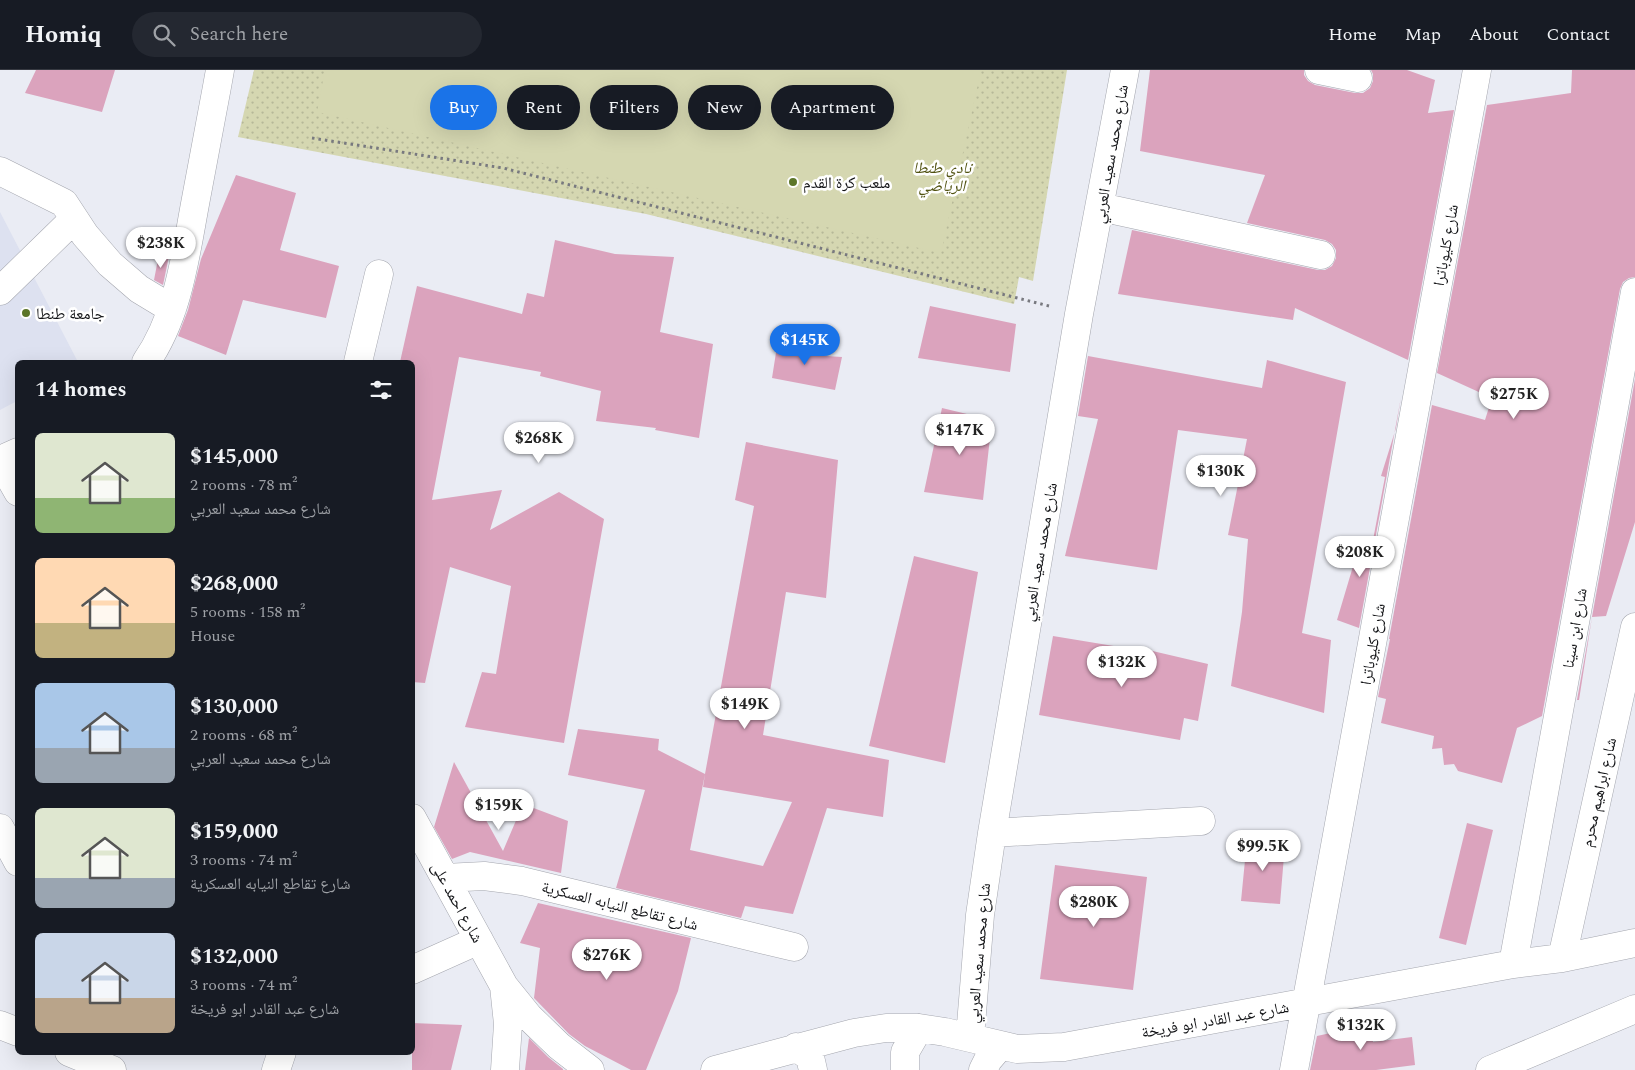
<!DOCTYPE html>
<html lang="en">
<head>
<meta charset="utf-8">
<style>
  :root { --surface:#171b24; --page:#242831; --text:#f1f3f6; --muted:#9ea1a6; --line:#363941; --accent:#1a73e8 }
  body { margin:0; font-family:Spectral,"Noto Naskh Arabic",serif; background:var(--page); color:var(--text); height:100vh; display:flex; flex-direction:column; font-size:19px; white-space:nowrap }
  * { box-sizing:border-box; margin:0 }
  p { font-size:16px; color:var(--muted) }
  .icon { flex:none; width:28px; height:28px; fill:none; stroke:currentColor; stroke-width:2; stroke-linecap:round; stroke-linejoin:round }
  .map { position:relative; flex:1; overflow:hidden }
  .drawer { position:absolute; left:15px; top:290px; width:400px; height:695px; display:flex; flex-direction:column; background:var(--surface); border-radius:8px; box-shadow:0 5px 20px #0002 }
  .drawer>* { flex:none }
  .banner { position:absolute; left:430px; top:15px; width:475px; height:45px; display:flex; gap:10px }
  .price { position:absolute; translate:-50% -42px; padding:0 11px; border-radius:18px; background:#fff; color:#222; font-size:16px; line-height:32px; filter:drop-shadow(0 1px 2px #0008) }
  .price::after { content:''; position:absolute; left:50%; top:30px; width:15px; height:11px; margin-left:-8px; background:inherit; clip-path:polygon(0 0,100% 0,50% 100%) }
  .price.on { background:var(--accent); color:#fff }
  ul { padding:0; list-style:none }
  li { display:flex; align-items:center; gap:15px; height:125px; padding:0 20px }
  li span { display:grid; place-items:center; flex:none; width:140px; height:100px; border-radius:8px; color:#555 }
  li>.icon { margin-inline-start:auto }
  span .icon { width:60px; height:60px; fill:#fffc; stroke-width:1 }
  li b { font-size:21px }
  h2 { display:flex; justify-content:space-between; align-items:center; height:60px; padding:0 20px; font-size:21px }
  .tag { padding:0 18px; border-radius:22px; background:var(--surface); box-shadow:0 5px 20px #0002; font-size:18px; line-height:45px }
  .tag.on { background:var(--accent); color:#fff }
  header { display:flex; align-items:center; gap:30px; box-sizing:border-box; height:70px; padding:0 25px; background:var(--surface); border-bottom:1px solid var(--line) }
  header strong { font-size:24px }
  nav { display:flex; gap:28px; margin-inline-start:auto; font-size:18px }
  .search { width:350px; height:45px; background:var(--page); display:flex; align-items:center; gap:12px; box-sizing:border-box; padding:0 18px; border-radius:28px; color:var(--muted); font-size:19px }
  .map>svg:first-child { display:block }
  .built { fill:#dde1f0 }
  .park { fill:url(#park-dots) }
  .pitch { fill:#d5d7b1 }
  .building { fill:#dba3bd; fill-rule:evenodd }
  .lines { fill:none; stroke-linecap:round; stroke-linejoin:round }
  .minor-casing { stroke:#a4a6ae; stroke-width:29 }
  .path { stroke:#78797f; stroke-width:3; stroke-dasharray:2.5 4; stroke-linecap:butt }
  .minor { stroke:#fff; stroke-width:28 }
  .poi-dot { fill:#5c7629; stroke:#fff; stroke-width:2 }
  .labels { text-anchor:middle; stroke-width:5; stroke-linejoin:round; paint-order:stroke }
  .street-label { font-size:16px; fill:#131417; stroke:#fff }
  .park-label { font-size:16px; font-style:italic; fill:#50510f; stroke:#fff }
  .poi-label { font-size:16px; fill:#131417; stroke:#fff; text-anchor:start }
</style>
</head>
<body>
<header>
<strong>Homiq</strong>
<div class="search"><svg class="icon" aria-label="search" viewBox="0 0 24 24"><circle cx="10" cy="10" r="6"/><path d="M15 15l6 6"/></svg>Search here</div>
<nav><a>Home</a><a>Map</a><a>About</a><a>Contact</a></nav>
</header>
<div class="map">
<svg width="1635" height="1000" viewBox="0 0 1635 1000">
  <defs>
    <pattern id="park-dots" width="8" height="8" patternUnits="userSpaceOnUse" patternTransform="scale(1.25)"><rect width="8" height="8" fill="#d5d7b1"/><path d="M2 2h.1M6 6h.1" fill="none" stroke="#b6b898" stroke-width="1.8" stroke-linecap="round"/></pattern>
  </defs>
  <rect width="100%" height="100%" fill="#eaecf4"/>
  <path class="built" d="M0,142l78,150h-60l-1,39 -17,9z"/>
  <path class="park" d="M254,0h813l-34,211 -14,-4 -5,27 -368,-90 -408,-77z"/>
  <path class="pitch" d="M325,0h656l-40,183 -624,-141z"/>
  <path class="building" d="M36,0h79l-13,42 -77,-19z
    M1150,0h154v5l4,6 7,4 40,8h8l7,-5 3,-7v-7l-2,-4h36l28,10 -7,33 26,-3 -46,250 -113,-52 -2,12 -175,-26 14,-64 186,40h7l7,-4 4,-8v-8l-4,-6 -7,-4 -78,-17 18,-48 -125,-24z
    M1572,0h63v207l-6,1 -6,4 -3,7 -78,427 -25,12 -15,55 -44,-12 -4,-7 -10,1 -2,-17 -10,1 2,-13 -53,-13 5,-24 -8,-2 12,-58h-1l43,-234 53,15 7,-22 -55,-25 50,-268 84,-12z
    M236,105l60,18 -16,57 59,16 -13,52 -83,-18 -17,55 -48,-19 10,-26 13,-51z
    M555,170l60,14 59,3 -14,75 53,12 -14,94 -44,-8 1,-2 -60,-7 5,-30 -61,-15 1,-4 -82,-15 -27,143 70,-10 -12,40 69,-38 45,27 -40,224 -99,-16 17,-55 14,2 15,-88 -61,-19 -25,116 -13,-1v-320h-12l17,-76 105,28 5,-21 17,4z
    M159,184l10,2 -6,29 -9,-5z
    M930,236l86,18 -6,48 -92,-14z
    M778,270l34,5 -2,10 32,2 -7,33 -63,-12z
    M1088,286l174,32 5,-28 79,22 -44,251 29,7 -7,73 -93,-27 11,-74 6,-73 -20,-4 19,-96 -69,-9 -21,140 -92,-14 33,-137 -20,-3z
    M1635,309v143l-29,94 -14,1 -13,83h-2z
    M1401,327l-42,231 -22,-8 17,-57 14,3 17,-89 -4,-1 15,-48z
    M942,338l50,12 -9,80 -59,-8z
    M746,372l92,18 -12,138 -40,-6 -23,143 126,25 -6,57 -56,-9 -34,106 -48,-8 -4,12 -125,-30 29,-98 -77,-15 10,-46 81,10 -1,11 47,24 49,-268 -19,-6zM705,704l-2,13 89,15 -29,64 -73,-16z
    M914,486l64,16 -33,191 -76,-17z
    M1053,566l91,15v-2l64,15 -10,57 -14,-3 -4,22 -141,-25z
    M454,692l49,89 20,-47 45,17 -7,52 -91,-21 -18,7 -18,-32z
    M1467,753l26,7 -27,115 -27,-7z
    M1247,770l38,4 -5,60 -39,-3z
    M1055,795l92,12 -14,113 -93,-11z
    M538,833l153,35 -13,53 -32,79h-15l-46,-24 -16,-12 -35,-36 6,-50 -20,-5z
    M412,953l50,2 -11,45h-39z
    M1371,954l2,18 39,-5 3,28 -39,5h-66l7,-34z
    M529,968l19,19 15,12v1h-38z"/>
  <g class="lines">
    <defs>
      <path id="minor" d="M1319,0l39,8
        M0,101l64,32 21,32 25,29 29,25 33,20
        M1100,137l221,48
        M0,221l74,-72
        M146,292c32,-46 39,-104 49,-158 8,-44 17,-89 25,-134
        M358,292l21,-88
        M18,382l-18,8 18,32
        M412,748l92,168 25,31 30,29 31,24
        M0,758l18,34
        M992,763l209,-12
        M445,808l39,-2 38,5 272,66
        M1562,888l73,-331
        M1513,894l122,-672
        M412,900l67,-30
        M504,916l4,38 -3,46
        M0,955l18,7
        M970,967l10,-122 12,-82 87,-519 46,-244
        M796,977l14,10 3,13
        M69,982l43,18
        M276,1000l6,-18
        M715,1000l139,-37 32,-5h33l26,4 72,17 47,-2 449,-83 49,-6 73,-15
        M905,1000v-18l14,-24
        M983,1000l5,-10 12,-14
        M1294,1000l183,-1000
        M1490,1000l145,-61"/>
    </defs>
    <use href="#minor" class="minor-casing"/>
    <path class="path" d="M312,68l191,30 546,138"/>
    <use href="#minor" class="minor"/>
  </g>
  <g class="poi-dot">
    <circle cx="793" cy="112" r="5"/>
    <circle cx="26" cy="243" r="5"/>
  </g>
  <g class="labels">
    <g class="street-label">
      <text transform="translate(1110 84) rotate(-80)" y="6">شارع محمد سعيد العربي</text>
      <text transform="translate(1445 175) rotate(-80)" y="6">شارع كليوباترا</text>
      <text transform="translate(1039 482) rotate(-80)" y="6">شارع محمد سعيد العربي</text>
      <text transform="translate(1574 558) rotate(-80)" y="6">شارع ابن سينا</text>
      <text transform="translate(1372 574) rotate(-80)" y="6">شارع كليوباترا</text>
      <text transform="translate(1598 722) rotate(-77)" y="6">شارع ابراهيم محرم</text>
      <text transform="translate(458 832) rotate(61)" y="6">شارع احمد على</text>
      <text transform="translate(620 835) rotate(14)" y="6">شارع تقاطع النيابه العسكرية</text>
      <text transform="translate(978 883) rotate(-85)" y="6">شارع محمد سعيد العربي</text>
      <text transform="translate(1215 949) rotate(-10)" y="6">شارع عبد القادر ابو فريخة</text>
    </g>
    <g class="park-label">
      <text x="942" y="103">نادي طنطا<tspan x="942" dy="18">الرياضي</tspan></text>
    </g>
    <g class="poi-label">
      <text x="803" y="118">ملعب كرة القدم</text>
      <text x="36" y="249">جامعة طنطا</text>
    </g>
  </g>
</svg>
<b class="price" style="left:161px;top:199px">$238K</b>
<b class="price on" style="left:805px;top:296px">$145K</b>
<b class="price" style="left:1514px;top:350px">$275K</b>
<b class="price" style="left:960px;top:386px">$147K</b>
<b class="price" style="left:539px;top:394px">$268K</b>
<b class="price" style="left:1221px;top:427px">$130K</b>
<b class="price" style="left:1360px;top:508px">$208K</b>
<b class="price" style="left:1122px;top:618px">$132K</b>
<b class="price" style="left:745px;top:660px">$149K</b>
<b class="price" style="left:499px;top:761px">$159K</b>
<b class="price" style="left:1263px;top:802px">$99.5K</b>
<b class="price" style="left:1094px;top:858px">$280K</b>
<b class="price" style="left:607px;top:911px">$276K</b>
<b class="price" style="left:1361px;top:981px">$132K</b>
<div class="banner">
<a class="tag on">Buy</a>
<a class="tag">Rent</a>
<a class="tag">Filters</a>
<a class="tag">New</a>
<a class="tag">Apartment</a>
</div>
<section class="drawer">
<h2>14 homes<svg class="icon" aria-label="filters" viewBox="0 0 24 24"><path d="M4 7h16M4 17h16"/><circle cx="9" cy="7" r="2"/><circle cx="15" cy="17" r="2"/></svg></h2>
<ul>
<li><span style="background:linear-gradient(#dfe7d0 65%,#8fb573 0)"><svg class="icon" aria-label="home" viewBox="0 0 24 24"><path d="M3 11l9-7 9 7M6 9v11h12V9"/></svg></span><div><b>$145,000</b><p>2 rooms · 78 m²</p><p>شارع محمد سعيد العربي</p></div></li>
<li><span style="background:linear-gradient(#ffd9b3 65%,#c2b280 0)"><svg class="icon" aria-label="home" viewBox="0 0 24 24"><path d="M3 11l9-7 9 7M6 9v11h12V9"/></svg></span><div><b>$268,000</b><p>5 rooms · 158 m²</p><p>House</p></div></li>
<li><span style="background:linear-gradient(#a9c7e8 65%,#9aa5b1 0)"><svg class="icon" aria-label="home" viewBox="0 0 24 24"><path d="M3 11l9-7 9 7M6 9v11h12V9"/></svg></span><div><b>$130,000</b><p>2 rooms · 68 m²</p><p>شارع محمد سعيد العربي</p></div></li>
<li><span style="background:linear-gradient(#dfe7d0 70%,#9aa5b1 0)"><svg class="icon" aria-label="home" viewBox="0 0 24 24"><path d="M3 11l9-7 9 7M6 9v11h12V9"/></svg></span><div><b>$159,000</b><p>3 rooms · 74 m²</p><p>شارع تقاطع النيابه العسكرية</p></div></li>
<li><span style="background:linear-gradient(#c9d6e8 65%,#b9a48a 0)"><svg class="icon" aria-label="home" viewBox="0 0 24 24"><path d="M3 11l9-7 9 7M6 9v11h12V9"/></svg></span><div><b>$132,000</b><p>3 rooms · 74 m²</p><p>شارع عبد القادر ابو فريخة</p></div></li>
</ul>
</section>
</div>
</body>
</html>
